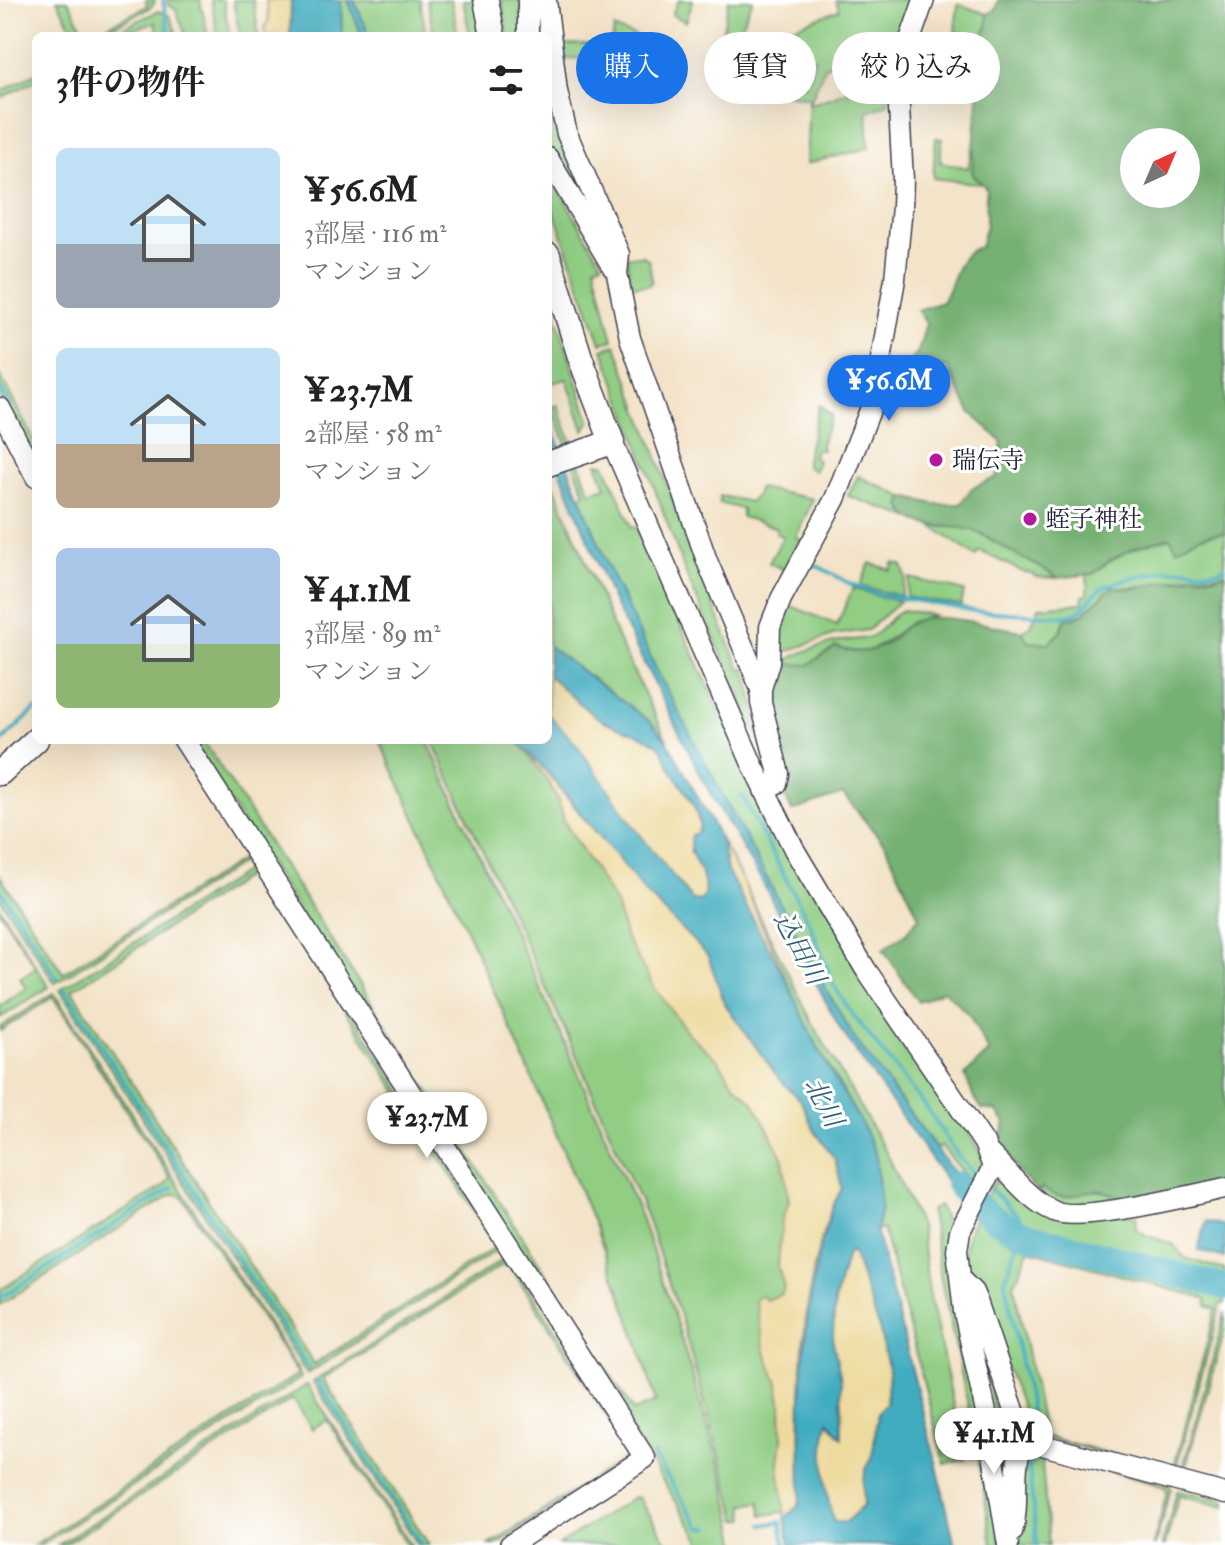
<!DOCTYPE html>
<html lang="ja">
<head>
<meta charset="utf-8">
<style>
  :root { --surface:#fff; --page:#f2f2f2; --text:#222; --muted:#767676; --accent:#1a73e8 }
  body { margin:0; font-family:"IM FELL Double Pica","Noto Serif JP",serif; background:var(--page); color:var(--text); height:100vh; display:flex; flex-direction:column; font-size:30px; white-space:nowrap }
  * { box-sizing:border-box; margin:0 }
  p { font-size:26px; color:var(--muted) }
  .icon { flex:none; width:44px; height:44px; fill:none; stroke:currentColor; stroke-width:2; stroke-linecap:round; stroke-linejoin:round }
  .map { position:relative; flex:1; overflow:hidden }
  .side { position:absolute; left:32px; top:32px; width:520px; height:712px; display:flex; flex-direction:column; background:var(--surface); border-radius:12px; box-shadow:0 8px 32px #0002 }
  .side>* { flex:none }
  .banner { position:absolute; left:576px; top:32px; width:528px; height:72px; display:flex; gap:16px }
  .needle { width:52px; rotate:44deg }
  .buttons { position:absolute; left:1120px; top:128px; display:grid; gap:16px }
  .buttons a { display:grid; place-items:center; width:80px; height:80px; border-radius:50%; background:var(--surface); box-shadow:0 8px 32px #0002; font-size:40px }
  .price { position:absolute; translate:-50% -68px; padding:0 18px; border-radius:28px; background:#fff; color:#222; font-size:26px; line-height:52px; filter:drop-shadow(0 2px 4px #0008) }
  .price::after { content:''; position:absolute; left:50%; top:48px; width:24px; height:18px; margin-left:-12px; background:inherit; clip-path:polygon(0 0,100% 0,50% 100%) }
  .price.current { background:var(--accent); color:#fff }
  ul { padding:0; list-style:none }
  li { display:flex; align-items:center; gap:24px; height:200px; padding:0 24px }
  li span { display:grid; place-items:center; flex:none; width:224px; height:160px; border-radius:12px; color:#555 }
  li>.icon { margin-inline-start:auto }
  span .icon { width:96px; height:96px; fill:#fffc; stroke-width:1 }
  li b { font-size:34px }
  h2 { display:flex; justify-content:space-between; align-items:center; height:96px; padding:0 24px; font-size:34px }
  .pill { padding:0 28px; border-radius:36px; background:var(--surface); box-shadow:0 8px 32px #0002; font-size:28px; line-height:72px }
  .pill.current { background:var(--accent); color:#fff }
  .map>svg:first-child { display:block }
  .green { fill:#91ce84; stroke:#5a7860; stroke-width:2; fill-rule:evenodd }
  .forest { fill:#74b172; stroke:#4b6a56; stroke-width:2; fill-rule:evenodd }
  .sand { fill:#eeda9e; stroke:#887e6c; stroke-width:2 }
  .water { fill:#40acbf; stroke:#31677d; stroke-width:2; fill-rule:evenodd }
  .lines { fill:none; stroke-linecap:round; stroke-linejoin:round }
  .stream { stroke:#40acbf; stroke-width:4 }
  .river { stroke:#40acbf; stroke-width:26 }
  .minor-casing { stroke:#413f50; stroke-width:23 }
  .major-casing { stroke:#413f50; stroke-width:27 }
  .minor { stroke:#fff; stroke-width:20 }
  .major { stroke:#fff; stroke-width:24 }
  .poi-dot { fill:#b5179e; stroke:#fff; stroke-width:3 }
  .labels { text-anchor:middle; stroke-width:6; stroke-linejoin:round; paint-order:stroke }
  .poi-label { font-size:24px; fill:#22223b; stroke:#fff; text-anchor:start }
  .water-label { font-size:26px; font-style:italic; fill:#306076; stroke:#fff }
</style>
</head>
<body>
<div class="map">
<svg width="1225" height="1545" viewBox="0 0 1225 1545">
  <rect width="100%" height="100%" fill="#fff"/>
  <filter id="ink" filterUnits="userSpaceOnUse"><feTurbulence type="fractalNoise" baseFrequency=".0125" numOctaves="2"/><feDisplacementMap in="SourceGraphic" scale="16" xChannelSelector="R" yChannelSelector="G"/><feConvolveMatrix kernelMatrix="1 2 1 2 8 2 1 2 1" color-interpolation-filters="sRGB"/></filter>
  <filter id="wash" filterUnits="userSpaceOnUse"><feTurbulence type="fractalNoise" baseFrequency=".006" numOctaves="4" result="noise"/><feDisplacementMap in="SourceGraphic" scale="32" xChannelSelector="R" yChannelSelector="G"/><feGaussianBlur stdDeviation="1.8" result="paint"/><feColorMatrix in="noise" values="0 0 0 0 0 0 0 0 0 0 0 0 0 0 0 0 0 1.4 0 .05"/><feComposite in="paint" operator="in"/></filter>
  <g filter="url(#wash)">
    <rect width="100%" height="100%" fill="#f3e3c8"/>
    <path class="green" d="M57,0h11l19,36h-11z
      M146,0h8l1,2 -5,6 -55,28h-7l59,-30z
      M167,0h33l8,36h-22l-10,-26 -8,-6z
      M211,0h12l7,36h-12z
      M233,0h20l6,36h-19z
      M341,0h7l14,36h-20z
      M354,0h66l6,36h-56z
      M427,0h24l7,36h-24z
      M463,0h14l7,36h-14z
      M502,0h19l1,36h-14z
      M679,0h14l-7,22 -14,-8z
      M729,0h24l-15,32 14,8 -16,28 -21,-8 2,-5 5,1 7,-19 -7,-4z
      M836,0h80l-14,38 -77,28 -16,38 80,-29 -1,28 -21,8 2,37 -63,16 3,-67 -32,-5 -12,-6 7,-15 34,14 9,-27 -51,-17 2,-4 73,-27z
      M958,4l29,10v14l-4,9 -28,-5z
      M158,11l11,4 9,21h-20l-3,-13c-18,3 -28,13 -48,13z
      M614,29l22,7 4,11 -17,5 -2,-3h-9v11l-52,-2 -1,-10 4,-3h35l13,3z
      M36,73v7l-36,19v-7z
      M548,81l64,173 -64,-109z
      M936,138l6,1 -2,23 28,6 4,-18c6,17 -7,23 12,34l-51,-6z
      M548,171l54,92 -7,3 18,74 -12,3 -53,-148z
      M627,256h16l6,5 3,20 -3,4 -19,1z
      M548,289l42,133 -6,8 -17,-51 -19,5z
      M616,345l77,211 47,113 5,-1 25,96 -82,-185 -85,-230z
      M0,375l36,70v21l-36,-69z
      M558,405l32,87 16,-5 -9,-24 8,1 27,63h4l80,176 264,448 6,15 -11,20 -34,-40 -4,3 -82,-110 -33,-57 -163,-307 -46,-97 -33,-83 5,-2 -33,-86z
      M819,405l12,10 -10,29 1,6 -7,-1 -2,8 5,4 -4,10 -8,-5v-6z
      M548,471l72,173 48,98 -16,-19 -104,-77z
      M858,476l46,21v15l9,7 -65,-23z
      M758,488l55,11 -17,38 12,6 -26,35 3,-8 -16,-7 14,-26 -7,-4 1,-5 -35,-11v-8l-23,-6 1,-7 30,6 7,-8z
      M930,525c13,4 25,0 38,4 16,4 30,16 45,24 16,9 29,12 44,25l-22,-1 -2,-3 -10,-2 -43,-21 -5,5z
      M1219,532l6,1v40c-11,3 -21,0 -32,2 -26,7 -53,15 -81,12l-29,27 -18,6 -5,13 -11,10 -21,-1 -6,-11 9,-5 8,-19 43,-4 1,-7 4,-1v-21c11,-1 18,-11 28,-16 18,-10 35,-17 55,-21l7,12 15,-10z
      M870,563l21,7 2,-7 9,2 4,12 -5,19 -41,-10z
      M910,578l54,13 -3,15 -55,-9z
      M853,588l24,8 23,5 -32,29 -35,5 -48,17 -9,-9 11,-39 50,21z
      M902,610l31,5c-8,3 -17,5 -24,9 -29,18 -34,37 -73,23l-28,18 -18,-1 -17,13c7,-22 50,-32 70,-36 10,-2 22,-1 31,-6 11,-7 16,-19 28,-25z
      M173,740h5l74,116 -197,127 -55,-85v-22l63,97 184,-117z
      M190,740h13l431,671 22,-9c-30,-105 -71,-201 -114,-301 -52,-121 -107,-241 -163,-361h48l138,303 76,174 34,101 50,166 13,61h-37l-1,-6z
      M432,740h84c20,22 43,52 48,82l52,82 10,34 28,49 35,47 29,26 17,25 19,17 29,57 6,42 -7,20 -4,45 6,22 -2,6 -16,6 -9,15 21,68 3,19 1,37 -3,25 6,48 -22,3 -3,-13 -16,3 2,14 -8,1 -58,-204 -34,-101 -76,-174z
      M257,864l245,383 -195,127 -247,-384zM255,871l242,375 -183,118 -242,-374z
      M744,884l68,138 78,138 30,66 9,65 36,169 -20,4 -62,-235 -7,2 5,-24 -5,-51 -13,-30 -53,-93z
      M0,908l49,79 -49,31v-12l26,-18 -6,-10 16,-11 -36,-55z
      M54,993l244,377 3,8 -261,167h-6l264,-171 -117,-179 -8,-1 -173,111v-15l165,-105 5,-7 -117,-181 -53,34v-4z
      M1003,1176l32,30 102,10 -2,12 11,7 27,9 12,14 40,12 -2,8 -204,-54 -17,-9 -18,-14 13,-24z
      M1042,1188c26,19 36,-2 62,3 8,2 16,7 24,10l-65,7 -25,-16z
      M939,1206l11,24 51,315h-9c-12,-88 -31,-174 -50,-261 -6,-25 -5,-49 -12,-73z
      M974,1219l37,20 214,57v8h-4l-46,168 -144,-38 -57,-155c-15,-19 -9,-40 0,-60zM1029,1250l177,49 1,7 9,3 -43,161 -129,-34 -30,-151z
      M509,1256l121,192 1,7 -4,6 -131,84h-7l135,-86 3,-5 -1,-8 -114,-177 -5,-4 -6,1 -178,113 106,166h-11l-105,-163z
      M972,1302l44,136 -3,72z
      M1225,1313v16l-41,144 -3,2z
      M307,1385l104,160h-4l-80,-125 -15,9 -19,-30 -229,146h-6z
      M1034,1448l135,37 2,3 -16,57h-2l14,-53 -2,-5 -124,-35 8,93h-35l5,-32 1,-51z
      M1177,1491l48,9v7l-46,-11 -14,49h-3z
      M634,1497l5,1 30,47h-110z"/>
    <path class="forest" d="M998,0h227v533c-17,-2 -34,7 -48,16l-7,-12 -33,10 -27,13 -17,14 -36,4c-15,-12 -28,-15 -44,-25 -13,-7 -25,-17 -38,-22 -24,-9 -60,3 -74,-25l3,-9 31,7h25l12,-16 25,-11 5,-35 -32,-30 -23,-45 -28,5 -8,-12 7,-8 8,-29 -9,-13 25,-8c13,-21 13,-49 38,-55l6,-23v-36l-14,-15 11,-136 4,-10v-13l8,-4zM1134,142h52v52h-52z
      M1225,573v611c-30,5 -63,15 -94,16 -10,0 -19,-8 -29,-9 -26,-3 -35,16 -60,-3l-4,4 -15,-15 -22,-32 4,-22 -9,-12 -14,-2 -9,-14 -8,-20 24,-23 -20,-37 -25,-25 -26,12 -35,-53 23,-16 13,-16 -33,-71 -43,-52 -51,17 -7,-15c9,-24 -18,-68 -18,-94 0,-8 4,-18 6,-25l17,-13 18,1 28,-18c18,7 35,7 52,-5 9,-6 15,-16 24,-20 25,-12 80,5 110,9l6,11 21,1 11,-10 5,-13 18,-6 29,-27 20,2 34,-8 18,-1 10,-5 21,1z"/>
    <path class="sand" d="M266,0h25l-1,36h-24l-2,-8 5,-8z
      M548,675l41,37 58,26 11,7 9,10 3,12 23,37 7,22 -10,24c6,16 22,34 11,51l-9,-1 -54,-68 -61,-86 -29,-32z
      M522,746l12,11 50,62 124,137 17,48 53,73 23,24 13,29 21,29 7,29c-45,80 -43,213 -41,304 -1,12 -4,20 -16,26l-6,-54 3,-25 -1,-37 -3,-19 -13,-31 -10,-52 6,-5 5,5 16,-6 2,-6 -6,-22 4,-45 7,-20 -6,-42 -29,-57 -19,-17 -17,-25 -29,-26 -35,-47 -28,-49 -10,-34 -52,-83c-4,-28 -25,-52 -42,-75z
      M721,840l23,44 43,98 -60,-111z
      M852,1252l27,75 10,45 -3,31 -8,10 -6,46 -6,10 -3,12 1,24 -18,17h-13c-6,-26 -16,-76 -4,-101l10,14c10,-21 -5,-69 -6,-93 -1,-30 5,-60 14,-88z"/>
    <path class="water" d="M291,0h50l1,36h-52z
      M348,0h6l16,36h-8z
      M548,418l65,160 46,97 163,307 33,57 94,127 23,25 -8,15 -123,-176 -82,-154 -50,-85 -95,-187 -66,-164z
      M548,646l104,77 16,19 53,98 6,31 60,111 38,81 38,63 13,30 5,51 -5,24 61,235 18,79h-165l-5,-27 14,-13 2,-13c-1,-70 -1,-128 10,-198 6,-36 13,-73 31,-106l-7,-29 -21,-29 -13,-29 -23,-24 -53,-73 -17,-48 -64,-65 -93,-115 -35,-36h32v-26l29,31 61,87 54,68 9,1c14,-22 -17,-43 -10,-66l8,-3c4,-23 -17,-43 -27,-62 -6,-9 -6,-18 -15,-26 -15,-12 -35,-13 -51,-22 -23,-12 -39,-31 -58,-47zM852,1252l27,75 10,45 -3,31 -8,10 -6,46 -6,10 -3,12 1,24 -18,17h-12c-8,-23 -15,-78 -5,-101l13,16 -1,-58 -8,-37 1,-39 13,-49z
      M1206,1221l19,5v32l-27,-8z"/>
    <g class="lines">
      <path class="stream" d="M163,0l6,36
        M0,387l9,18
        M810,562l41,22 27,10 97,17 89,5c24,-3 22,-18 39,-28 15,-8 62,-19 79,-19 15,1 28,4 43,-1
        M0,743l36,-34
        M742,796l68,128 23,60 16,26 77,97 31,47 22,25
        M0,889l57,89
        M65,990l244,379
        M989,1188l30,29 -1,25 -13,39 29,147
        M0,1298l172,-110
        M318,1382l104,163
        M653,1454l47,73 10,1
        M1028,1459l9,86
        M763,1525l18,-3 4,23"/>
      <path class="river" d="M958,1184c18,24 38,38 65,50l202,53"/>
    </g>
  </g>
  <g filter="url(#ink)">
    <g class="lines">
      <defs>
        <path id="minor" d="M528,0v36
          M546,0l11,91 10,43 52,120 -2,20 13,64 77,223 54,128
          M548,158l65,110
          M0,408l36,69
          M612,442l141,324 42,85 71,119 118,173 9,24 -33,64 -3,19 7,62 23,105 21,128
          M184,740l461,718 -135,87
          M764,790l13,-7 2,-9 -18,-71v-14l8,-27 1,-35 11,-28 54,-100 39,-99 21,-121 7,-72 1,-27 -5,-90 2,-22 24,-68
          M989,1153c20,19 39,47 65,58 25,12 138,-16 171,-23
          M961,1280l12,12 5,12 46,136c-14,29 -3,62 -12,92
          M1024,1440l201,54"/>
        <path id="major" d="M486,0l7,36
          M548,255l32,102 32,85 -64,22
          M0,773l36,-33"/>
      </defs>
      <use href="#minor" class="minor-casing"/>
      <use href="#major" class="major-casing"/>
      <use href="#minor" class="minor"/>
      <use href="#major" class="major"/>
    </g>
  </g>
  <g class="poi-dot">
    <circle cx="936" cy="460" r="8"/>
    <circle cx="1030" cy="519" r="8"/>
  </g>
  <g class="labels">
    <g class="poi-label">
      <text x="952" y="468">瑞伝寺</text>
      <text x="1046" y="527">蛭子神社</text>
    </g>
    <g class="water-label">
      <text transform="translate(800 948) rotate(62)" y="9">込田川</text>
      <text transform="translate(824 1102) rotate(62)" y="9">北川</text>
    </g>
  </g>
</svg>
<div class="buttons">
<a><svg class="needle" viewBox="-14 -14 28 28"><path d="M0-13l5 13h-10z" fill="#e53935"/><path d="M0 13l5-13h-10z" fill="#767676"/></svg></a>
</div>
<b class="price current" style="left:889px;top:423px">¥56.6M</b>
<b class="price" style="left:427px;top:1160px">¥23.7M</b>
<b class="price" style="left:994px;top:1476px">¥41.1M</b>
<div class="banner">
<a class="pill current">購入</a>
<a class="pill">賃貸</a>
<a class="pill">絞り込み</a>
</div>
<section class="side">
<h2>3件の物件<svg class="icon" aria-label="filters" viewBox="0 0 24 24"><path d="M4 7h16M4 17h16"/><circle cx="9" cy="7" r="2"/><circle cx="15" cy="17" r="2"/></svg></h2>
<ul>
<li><span style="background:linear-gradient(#bfe0f5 60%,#9aa5b1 0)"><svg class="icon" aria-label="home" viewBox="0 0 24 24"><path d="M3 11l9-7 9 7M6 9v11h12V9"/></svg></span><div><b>¥56.6M</b><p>3部屋 · 116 m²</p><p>マンション</p></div></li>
<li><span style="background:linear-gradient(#bfe0f5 60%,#b9a48a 0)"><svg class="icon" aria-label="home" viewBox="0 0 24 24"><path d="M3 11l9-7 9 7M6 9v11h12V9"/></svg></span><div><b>¥23.7M</b><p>2部屋 · 58 m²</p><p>マンション</p></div></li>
<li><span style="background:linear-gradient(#a9c7e8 60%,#8fb573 0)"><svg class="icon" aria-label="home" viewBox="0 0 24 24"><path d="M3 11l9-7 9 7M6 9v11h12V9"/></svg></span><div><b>¥41.1M</b><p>3部屋 · 89 m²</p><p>マンション</p></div></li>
</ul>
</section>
</div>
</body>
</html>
